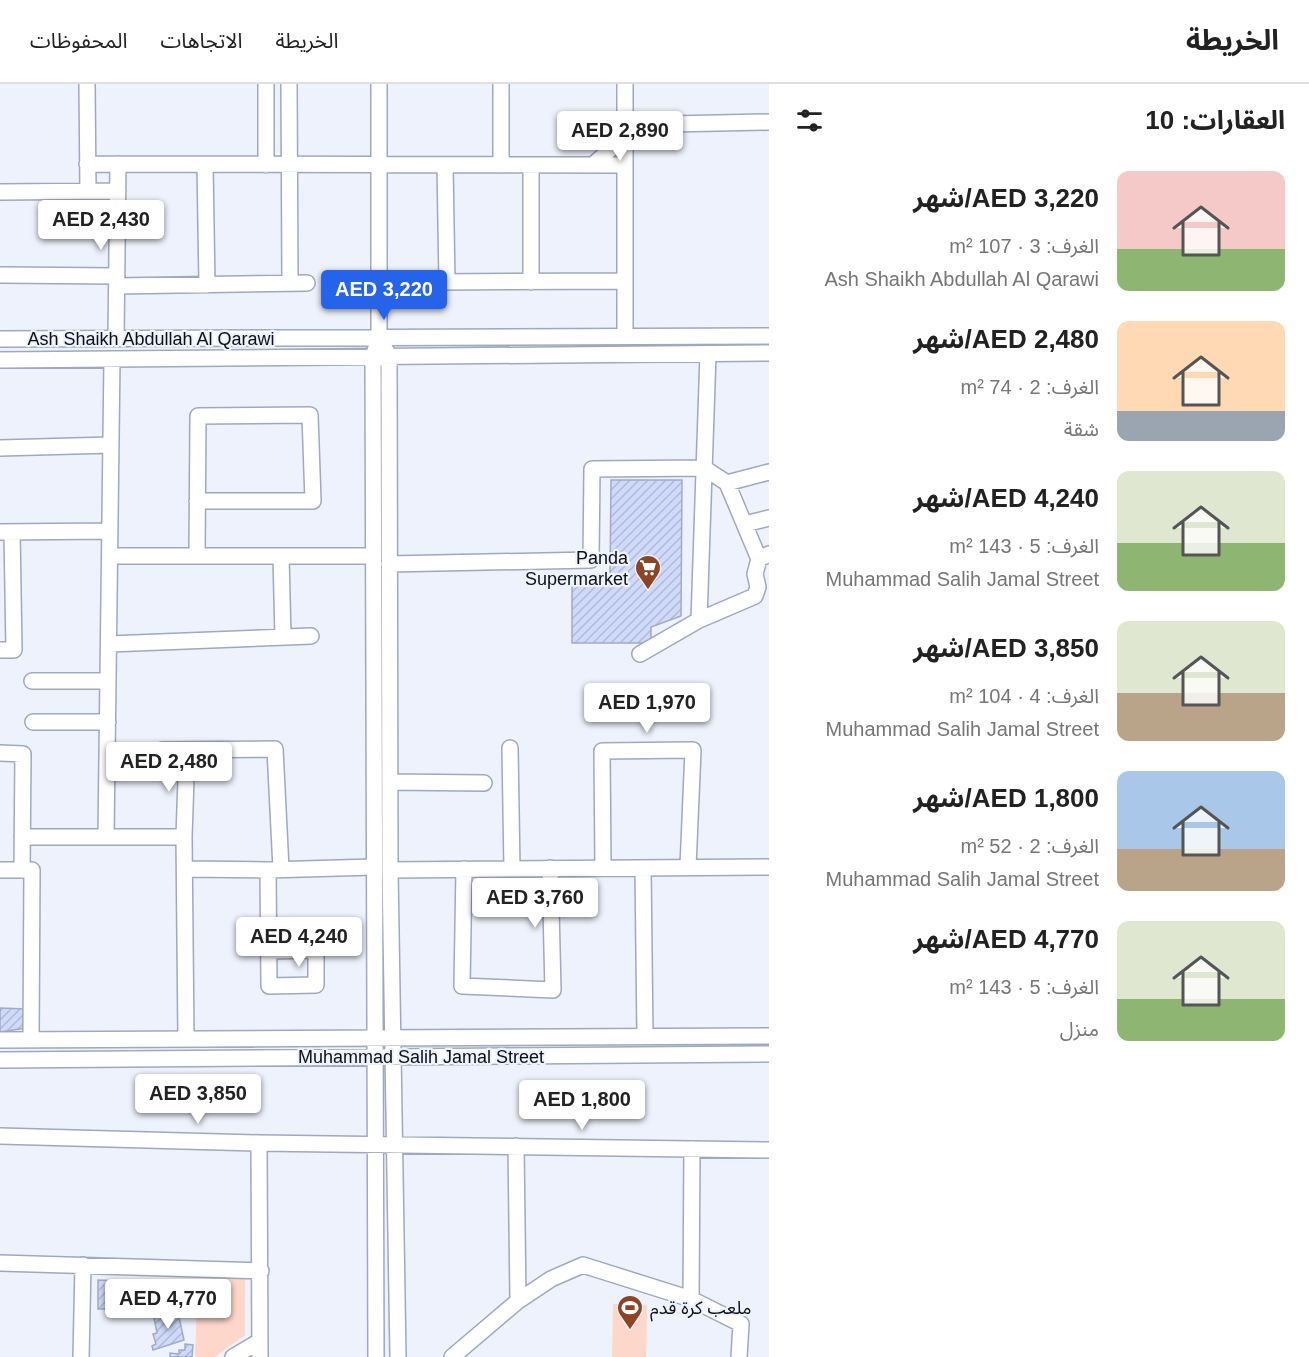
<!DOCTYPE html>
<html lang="ar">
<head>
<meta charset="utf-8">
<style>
  :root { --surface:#fff; --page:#f6f6f6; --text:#222; --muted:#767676; --line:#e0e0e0; --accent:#2563eb }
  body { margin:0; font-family:Arial,"Noto Sans Arabic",sans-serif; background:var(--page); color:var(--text); direction:rtl; height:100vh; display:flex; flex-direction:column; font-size:22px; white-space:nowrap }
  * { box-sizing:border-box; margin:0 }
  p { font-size:20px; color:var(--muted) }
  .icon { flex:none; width:33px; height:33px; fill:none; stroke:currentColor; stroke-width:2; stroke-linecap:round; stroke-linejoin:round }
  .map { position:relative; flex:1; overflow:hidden; direction:ltr }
  .sheet { display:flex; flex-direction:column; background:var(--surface); width:540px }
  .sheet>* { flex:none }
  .price { position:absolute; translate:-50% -51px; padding:0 14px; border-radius:6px; background:#fff; color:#222; font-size:20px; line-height:39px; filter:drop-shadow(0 2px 3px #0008) }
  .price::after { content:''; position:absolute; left:50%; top:36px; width:18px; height:14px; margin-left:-9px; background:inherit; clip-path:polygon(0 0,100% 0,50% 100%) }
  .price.active { background:var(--accent); color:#fff }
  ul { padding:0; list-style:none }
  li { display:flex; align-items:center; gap:18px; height:150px; padding:0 24px }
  li span { display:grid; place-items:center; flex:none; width:168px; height:120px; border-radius:12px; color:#555 }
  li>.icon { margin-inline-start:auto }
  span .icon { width:72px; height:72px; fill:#fffc; stroke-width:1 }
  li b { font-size:26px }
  h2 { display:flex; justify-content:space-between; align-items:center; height:72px; padding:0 24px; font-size:26px }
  header { display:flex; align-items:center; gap:36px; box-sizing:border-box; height:84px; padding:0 30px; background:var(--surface); border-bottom:2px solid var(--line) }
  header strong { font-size:28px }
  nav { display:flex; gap:33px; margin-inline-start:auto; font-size:21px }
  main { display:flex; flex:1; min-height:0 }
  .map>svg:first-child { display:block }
  .park { fill:#fdd8ca }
  .building { fill:url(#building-hatch); stroke:#a3abc2; stroke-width:1.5 }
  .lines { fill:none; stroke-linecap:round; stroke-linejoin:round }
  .minor-casing { stroke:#a0a8bf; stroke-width:18 }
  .minor { stroke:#fff; stroke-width:15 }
  .labels { text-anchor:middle; stroke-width:4.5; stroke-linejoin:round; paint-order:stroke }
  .street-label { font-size:18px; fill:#0c0f16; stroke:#eef2fc }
  .poi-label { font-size:18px; fill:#0c0f16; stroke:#eef2fc; text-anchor:end }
</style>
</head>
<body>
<header>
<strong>الخريطة</strong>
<nav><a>الخريطة</a><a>الاتجاهات</a><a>المحفوظات</a></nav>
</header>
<main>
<section class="sheet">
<h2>العقارات: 10<svg class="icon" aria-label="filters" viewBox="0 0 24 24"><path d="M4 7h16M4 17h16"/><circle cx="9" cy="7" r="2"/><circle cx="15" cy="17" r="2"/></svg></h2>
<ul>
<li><span style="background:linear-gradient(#f6c9c9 65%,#8fb573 0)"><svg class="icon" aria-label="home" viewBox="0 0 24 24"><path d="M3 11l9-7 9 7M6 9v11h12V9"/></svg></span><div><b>AED 3,220/شهر</b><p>الغرف: 3 · 107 m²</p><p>Ash Shaikh Abdullah Al Qarawi</p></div></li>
<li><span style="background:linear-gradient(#ffd9b3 75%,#9aa5b1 0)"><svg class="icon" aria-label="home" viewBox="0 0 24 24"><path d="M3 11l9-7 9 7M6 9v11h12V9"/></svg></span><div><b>AED 2,480/شهر</b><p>الغرف: 2 · 74 m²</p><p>شقة</p></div></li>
<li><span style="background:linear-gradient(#dfe7d0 60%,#8fb573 0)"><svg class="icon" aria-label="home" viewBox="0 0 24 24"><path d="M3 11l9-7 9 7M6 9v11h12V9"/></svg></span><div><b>AED 4,240/شهر</b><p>الغرف: 5 · 143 m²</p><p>Muhammad Salih Jamal Street</p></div></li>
<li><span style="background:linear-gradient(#dfe7d0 60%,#b9a48a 0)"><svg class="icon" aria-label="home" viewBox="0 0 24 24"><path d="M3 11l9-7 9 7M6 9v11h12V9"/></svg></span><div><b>AED 3,850/شهر</b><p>الغرف: 4 · 104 m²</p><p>Muhammad Salih Jamal Street</p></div></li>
<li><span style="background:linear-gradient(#a9c7e8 65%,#b9a48a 0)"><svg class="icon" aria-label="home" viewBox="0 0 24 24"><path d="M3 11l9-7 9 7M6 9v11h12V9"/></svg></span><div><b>AED 1,800/شهر</b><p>الغرف: 2 · 52 m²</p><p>Muhammad Salih Jamal Street</p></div></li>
<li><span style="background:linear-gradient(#dfe7d0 65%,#8fb573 0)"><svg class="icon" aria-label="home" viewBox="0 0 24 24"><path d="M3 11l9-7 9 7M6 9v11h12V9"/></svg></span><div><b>AED 4,770/شهر</b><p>الغرف: 5 · 143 m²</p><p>منزل</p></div></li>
</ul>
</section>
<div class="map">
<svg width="769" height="1273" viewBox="0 0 769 1273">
  <defs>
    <pattern id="building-hatch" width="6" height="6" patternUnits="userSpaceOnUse" patternTransform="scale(1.5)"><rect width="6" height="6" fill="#cfdafa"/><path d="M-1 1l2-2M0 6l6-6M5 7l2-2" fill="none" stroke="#b1bad6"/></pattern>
  </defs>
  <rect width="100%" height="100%" fill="#eef2fc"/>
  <path class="park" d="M198,1195h47v56l-30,22h-20z
    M613,1220l34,1 -1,52h-34z"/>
  <path class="building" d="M611,396h71l-1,136 -30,11v16h-79v-68h38z
    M0,924l26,1v19l-26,4z
    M98,1196l42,2 -1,27h-41z
    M184,1226l1,6 -6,1 5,23 -31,10 -1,-4 4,-2 -3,-10 4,-1 -3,-15z
    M185,1260l8,1 -1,12h-22v-4l9,1v-4h6z"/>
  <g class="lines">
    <defs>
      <path id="minor" d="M87,0l1,107
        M266,0v81
        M289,0l1,199
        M625,1v251
        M625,41l144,-3
        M87,80l538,1
        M205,81l2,120
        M445,81l2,117
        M501,81v-81
        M593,81l32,-29
        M0,108l118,-1
        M0,191l117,1
        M435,198l190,-1
        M531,198v-117
        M117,202l190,-3
        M379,254l10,18 1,514 8,487
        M0,255l769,-3
        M116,255l2,-175
        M0,276l769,-7
        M0,364l111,-3
        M727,399l32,76 10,-5
        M745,440l24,-6
        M0,448l110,-1
        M110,472h263
        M197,472l1,-140 112,-1 3,86h-116
        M281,472l2,81
        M389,480l202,-4 1,-91 112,-1 23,15 42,-11
        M699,536l56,-24 3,-9 -3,-13 4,-15
        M109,560l202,-8
        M0,566h14l-2,-118
        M640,570l59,-34 9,-266
        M32,597h76
        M33,638h75
        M510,664l2,121
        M162,666l113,-1 6,120
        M0,669l23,1 -1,116
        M390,698l94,1
        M22,753h162
        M106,753l6,-478
        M603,784l-1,-117 91,-1 -5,117
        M643,784l2,169
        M185,785l83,1 106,-3
        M464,785l-2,117 91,4 -3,-122
        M0,786h32l-1,170
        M268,786l1,116 47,-1v-35l-47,1
        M390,786l379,-3
        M186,955l-2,-202 3,-87
        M0,956l769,-4
        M0,976l769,-6
        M0,1052l259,7 510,7
        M259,1059l1,214
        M516,1062l2,155
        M0,1179l261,8
        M691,1215l1,-150
        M81,1273l2,-92
        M233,1273l27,-16
        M376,1273l-3,-1000 6,-19v-253
        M452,1273l66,-56 33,-22 32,-14 108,34 50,25 -2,33"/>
    </defs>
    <use href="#minor" class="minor-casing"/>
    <use href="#minor" class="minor"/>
  </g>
  <defs>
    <symbol id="supermarket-pin" viewBox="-11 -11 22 30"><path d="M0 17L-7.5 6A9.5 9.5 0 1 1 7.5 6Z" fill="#8c4425" stroke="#eef2fc"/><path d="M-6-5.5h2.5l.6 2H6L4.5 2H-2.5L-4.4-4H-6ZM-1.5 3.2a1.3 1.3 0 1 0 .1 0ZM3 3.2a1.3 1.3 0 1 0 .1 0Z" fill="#fff"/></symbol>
    <symbol id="stadium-pin" viewBox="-11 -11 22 30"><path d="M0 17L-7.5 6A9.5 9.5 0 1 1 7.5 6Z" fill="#8c4425" stroke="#eef2fc"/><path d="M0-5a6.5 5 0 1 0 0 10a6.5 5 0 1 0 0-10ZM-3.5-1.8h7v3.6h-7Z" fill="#fff"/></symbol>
  </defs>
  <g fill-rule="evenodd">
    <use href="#supermarket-pin" x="633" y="469" width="30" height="40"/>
    <use href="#stadium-pin" x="615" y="1209" width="30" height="40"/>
  </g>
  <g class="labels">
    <g class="street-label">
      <text x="151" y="261">Ash Shaikh Abdullah Al Qarawi</text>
      <text x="421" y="979">Muhammad Salih Jamal Street</text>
    </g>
    <g class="poi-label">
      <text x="628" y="480">Panda<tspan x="628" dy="21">Supermarket</tspan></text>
      <text x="650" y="1230" text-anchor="start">ملعب كرة قدم</text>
    </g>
  </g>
</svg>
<b class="price" style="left:620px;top:78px">AED 2,890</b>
<b class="price" style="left:101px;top:167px">AED 2,430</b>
<b class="price active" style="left:384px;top:237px">AED 3,220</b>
<b class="price" style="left:647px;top:650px">AED 1,970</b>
<b class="price" style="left:169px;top:709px">AED 2,480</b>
<b class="price" style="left:535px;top:845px">AED 3,760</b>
<b class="price" style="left:299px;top:884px">AED 4,240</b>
<b class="price" style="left:198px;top:1041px">AED 3,850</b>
<b class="price" style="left:582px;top:1047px">AED 1,800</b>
<b class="price" style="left:168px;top:1246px">AED 4,770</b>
</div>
</main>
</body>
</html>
